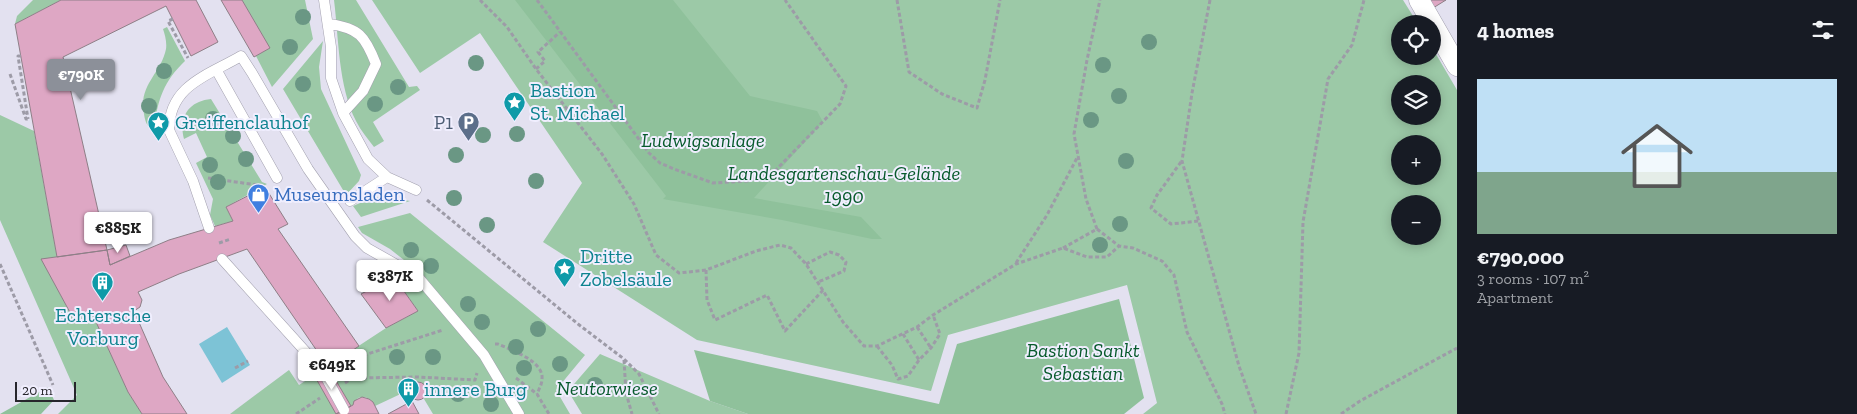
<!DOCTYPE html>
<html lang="en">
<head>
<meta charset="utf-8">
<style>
  :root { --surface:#171b24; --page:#242831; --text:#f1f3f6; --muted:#9ea1a6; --line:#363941; --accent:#8c9099 }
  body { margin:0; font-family:"Zilla Slab",serif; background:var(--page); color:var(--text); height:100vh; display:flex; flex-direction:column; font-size:19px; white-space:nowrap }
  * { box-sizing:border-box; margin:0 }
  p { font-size:16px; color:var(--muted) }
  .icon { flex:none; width:28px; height:28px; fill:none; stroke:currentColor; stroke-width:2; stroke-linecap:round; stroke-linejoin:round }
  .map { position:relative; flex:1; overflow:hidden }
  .side { display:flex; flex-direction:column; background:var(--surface); width:400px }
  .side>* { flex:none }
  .buttons { position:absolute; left:1391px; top:15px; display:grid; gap:10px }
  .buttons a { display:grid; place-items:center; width:50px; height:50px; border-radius:50%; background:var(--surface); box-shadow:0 2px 12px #0003; font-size:25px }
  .scale { position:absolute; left:15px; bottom:12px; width:61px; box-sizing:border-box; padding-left:5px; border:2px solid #27262c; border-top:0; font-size:14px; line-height:18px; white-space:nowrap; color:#27262c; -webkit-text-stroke:4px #f0eefe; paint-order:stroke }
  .price { position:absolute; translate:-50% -42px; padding:0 11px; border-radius:5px; background:#fff; color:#222; font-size:16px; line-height:32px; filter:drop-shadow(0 1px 2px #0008) }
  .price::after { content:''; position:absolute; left:50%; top:30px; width:15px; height:11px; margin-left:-8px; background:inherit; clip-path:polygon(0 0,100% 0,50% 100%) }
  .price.selected { background:var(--accent); color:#fff }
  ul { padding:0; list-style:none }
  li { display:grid; align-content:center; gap:10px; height:265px; padding:0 20px }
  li+li { border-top:1px solid var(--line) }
  li span { display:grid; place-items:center; height:155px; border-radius:0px; color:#555 }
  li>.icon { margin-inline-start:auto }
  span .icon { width:90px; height:90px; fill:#fffc; stroke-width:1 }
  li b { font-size:21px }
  h2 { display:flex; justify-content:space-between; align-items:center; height:60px; padding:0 20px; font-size:21px }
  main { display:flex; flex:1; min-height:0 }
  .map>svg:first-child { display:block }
  .green { fill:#9cc9a7; fill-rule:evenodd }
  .forest { fill:#8fc19b }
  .water { fill:#7dc3d6 }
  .building { fill:#dea7c4; stroke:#8e7f87 }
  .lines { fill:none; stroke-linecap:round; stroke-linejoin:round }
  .service-casing { stroke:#a3a1af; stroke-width:11 }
  .minor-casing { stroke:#a3a1af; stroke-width:21 }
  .path { stroke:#9d9ba7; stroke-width:3; stroke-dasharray:4 2.5; stroke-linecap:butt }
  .service { stroke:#fff; stroke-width:10 }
  .minor { stroke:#fff; stroke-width:20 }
  .service-bridge-casing { stroke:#a3a1af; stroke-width:11; stroke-linecap:butt }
  .service-bridge { stroke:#fff; stroke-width:10 }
  .tree { fill:#6a9784 }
  .labels { text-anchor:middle; stroke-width:4; stroke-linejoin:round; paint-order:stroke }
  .culture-label { font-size:20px; fill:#0d838f; stroke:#f0eefe; text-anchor:start }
  .service-label { font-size:20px; fill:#4e5e75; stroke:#f0eefe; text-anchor:end }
  .park-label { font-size:20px; font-style:italic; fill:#075a2c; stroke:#f0eefe }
  .shop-label { font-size:20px; fill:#366cbe; stroke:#f0eefe; text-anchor:start }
</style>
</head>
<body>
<main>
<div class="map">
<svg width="1457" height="414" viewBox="0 0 1457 414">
  <rect width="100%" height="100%" fill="#e3e1f0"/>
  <path class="green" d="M33,0h28l-46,24 2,-8z
    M242,0h63l8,39 -41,48 -16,-31 13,-8z
    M334,0h22l53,87 8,-1 3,4 -47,32 11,19 -10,6c-6,-8 -13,-16 -18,-26 -18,-36 -17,-81 -22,-121z
    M372,0h1031l15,24h-18v32h32l1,-7 24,41v324h-314l14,-11 -30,-118 -179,50 -17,56 -234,-51 -154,-98 39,-59 -102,-150 -60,40zM1400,84h32v32h-32zM1400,144h32v32h-32zM1400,204h32v32h-32z
    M167,27l18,34c-21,20 -27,38 -31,66l-4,1c-4,-4 -5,-8 -6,-14 -6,-29 17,-40 22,-65 1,-7 -1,-14 -3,-20z
    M323,41l-4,26 2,22 40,86 -2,6 -13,14 -63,-106z
    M211,99l51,83 5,2 -41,23 7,14 -18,5 -5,-11 3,-16 -17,-36 11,-6 -11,-24 -12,6c-6,-22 5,-38 27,-40z
    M0,115l34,16 23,126 -15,3 31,58 18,-7 37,81 14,22h-84l19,-19 -77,-175z
    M385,197l25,4 -49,16 -8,-11 19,-8z
    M410,213l175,142 -29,35 14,24h-137l-9,-15 3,-9c-4,-7 -9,-9 -16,-5l-4,6 -32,15c-4,-7 -9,-11 -17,-8l-5,7 -17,9h-106l59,-44 10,15 87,-57 32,-17 -24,-34 15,-13 -19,-15 -28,-16 -4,-6z
    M600,354l110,47 38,13h-166l-14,-23z"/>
  <path class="forest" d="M515,0h158l77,96 67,15 6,11 -69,76 107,19 21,22h-10l-90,-19 -119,-21 3,-3z
    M1119,299l25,99 -20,16h-376l-38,-13 -16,-51 245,54 18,-60z
    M48,387l6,13 -13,14h-41z"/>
  <path class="water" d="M227,327l23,38 -28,18 -23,-39z"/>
  <path class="building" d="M61,0h135l22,42 -27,14 -25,-50 -103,51 44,193 -50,7 -42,-233z
    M221,0h21l28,48 -16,9z
    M1429,0h17l-13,8z
    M265,187l23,37 -10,5 81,117 -31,21 -81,-118 -68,25 -41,18 4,8 -2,7 -6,4 29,66 24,37h-45l-14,-22 -37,-81 -18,7 -32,-59 66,-9 3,15 59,-25 64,-19 -7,-14z
    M126,245l4,11 -20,9 -3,-15z
    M394,277l24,34 -32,17 -25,-34z
    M328,367l23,39 -15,8 -22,-39z
    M409 391a9 9 0 1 1 18 0a9 9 0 1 1-18 0Z
    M362,397l7,2 4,3 6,12h-43l17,-9 1,-4z
    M412,401l7,13h-31z"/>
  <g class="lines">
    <defs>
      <path id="service" d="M324,0l7,47v31l12,35 25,46 19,18 29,13
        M329,24c30,4 36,12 47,40l-13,27 -20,22
        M217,71l60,107
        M350,201l37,-24
        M209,228l-16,-47 -24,-51c0,-45 40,-55 72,-74l11,17 56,96 47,67 12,12 51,29 66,78 35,59
        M222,259l100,111"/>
      <path id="minor" d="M1419,0l38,66"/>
    </defs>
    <use href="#service" class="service-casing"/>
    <use href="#minor" class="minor-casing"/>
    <path class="path" d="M480,0l27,27 29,42 66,85 32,50 22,51 23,18 27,-3 50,-19 24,-6 11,3 15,16 37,58 21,24h13l40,-19 16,-12 83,-51 47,-16 24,9h20l12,-11
      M537,0l112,153 11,10 14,6 39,14 35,-2 25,-8 67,-69 6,-18 -61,-86
      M897,0l12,72 33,22 35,14 8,-28 15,-80
      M1210,0l-18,93 -10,68 57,205 17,48
      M173,19l-5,2 20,37
      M21,56h-3l10,63
      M536,69l9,-8 -7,-9 22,-20
      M10,74l16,45h2
      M1181,162l-24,33 -6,13 20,16 28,-3
      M208,178l56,8
      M427,200l151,124 46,35 15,15 20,40
      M1097,229l22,17 14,2 29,13 12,14 13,57 35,72 3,10
      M219,243l12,-4
      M1063,248l34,-19 -11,-30 -12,-65 13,-74 13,-60
      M1016,263l31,-48 31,-59
      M0,264l53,121
      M806,264l24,-12 9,3 7,7 -2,9 -26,11
      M706,270l1,30 8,20 52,-25 18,36 39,-42
      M382,275l4,7
      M917,327l14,21
      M903,334l16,26
      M495,344h3c13,6 46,17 44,35 0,5 -3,10 -5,15
      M877,346l15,19 6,14 10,-3 11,-16 12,-12 9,-14 -7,-19
      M624,360l2,33 6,21
      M335,367l21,-13 5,2 82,-26
      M235,368l13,-7
      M516,378l21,16 12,20
      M345,383l7,-5 66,-1 57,3 2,-7
      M296,414l24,-16
      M1286,414l13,-61 4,-131 25,-143 24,-34 12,-45
      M1341,414l19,-13 97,-53"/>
    <use href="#service" class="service"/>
    <use href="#minor" class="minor"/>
    <defs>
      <path id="service-bridge" d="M322,370l22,40"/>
    </defs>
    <use href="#service-bridge" class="service-bridge-casing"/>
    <use href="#service-bridge" class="service-bridge"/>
  </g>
  <g class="tree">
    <circle cx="303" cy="17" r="8"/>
    <circle cx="1149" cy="42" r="8"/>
    <circle cx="290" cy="47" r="8"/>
    <circle cx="476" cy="63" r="8"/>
    <circle cx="1103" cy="65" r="8"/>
    <circle cx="164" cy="71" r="8"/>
    <circle cx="303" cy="84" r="8"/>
    <circle cx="398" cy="87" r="8"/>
    <circle cx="1119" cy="96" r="8"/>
    <circle cx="375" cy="104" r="8"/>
    <circle cx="149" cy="106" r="8"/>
    <circle cx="213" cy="119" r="8"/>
    <circle cx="1091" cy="120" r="8"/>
    <circle cx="517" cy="134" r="8"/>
    <circle cx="483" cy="135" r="8"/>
    <circle cx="233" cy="136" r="8"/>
    <circle cx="456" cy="155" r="8"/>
    <circle cx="246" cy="159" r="8"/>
    <circle cx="1126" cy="161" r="8"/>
    <circle cx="210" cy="165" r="8"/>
    <circle cx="536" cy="181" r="8"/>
    <circle cx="218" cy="182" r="8"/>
    <circle cx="454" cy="198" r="8"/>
    <circle cx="1120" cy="224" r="8"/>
    <circle cx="487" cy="225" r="8"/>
    <circle cx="1100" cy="245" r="8"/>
    <circle cx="411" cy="250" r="8"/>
    <circle cx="431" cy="266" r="8"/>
    <circle cx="468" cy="304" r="8"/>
    <circle cx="482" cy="322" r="8"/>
    <circle cx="538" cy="329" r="8"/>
    <circle cx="516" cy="347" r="8"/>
    <circle cx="397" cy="357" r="8"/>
    <circle cx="433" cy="357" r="8"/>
    <circle cx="560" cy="364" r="8"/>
    <circle cx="524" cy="368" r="8"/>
    <circle cx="595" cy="385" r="8"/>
    <circle cx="458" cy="394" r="8"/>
    <circle cx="491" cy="404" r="8"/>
  </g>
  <defs>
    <symbol id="sight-pin" viewBox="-11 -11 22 30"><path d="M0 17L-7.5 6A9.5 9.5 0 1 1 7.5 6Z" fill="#0f9aa8" stroke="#f0eefe"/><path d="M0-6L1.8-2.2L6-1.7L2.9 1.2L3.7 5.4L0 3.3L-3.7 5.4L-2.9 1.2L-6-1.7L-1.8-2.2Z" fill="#fff"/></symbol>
    <symbol id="parking-pin" viewBox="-11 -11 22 30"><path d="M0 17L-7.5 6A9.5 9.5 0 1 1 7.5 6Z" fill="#5c6f8a" stroke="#f0eefe"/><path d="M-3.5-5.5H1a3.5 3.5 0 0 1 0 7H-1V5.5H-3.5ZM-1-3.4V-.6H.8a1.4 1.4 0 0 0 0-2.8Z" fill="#fff"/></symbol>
    <symbol id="shop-pin" viewBox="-11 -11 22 30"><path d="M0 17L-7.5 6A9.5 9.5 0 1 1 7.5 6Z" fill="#3f7fe0" stroke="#f0eefe"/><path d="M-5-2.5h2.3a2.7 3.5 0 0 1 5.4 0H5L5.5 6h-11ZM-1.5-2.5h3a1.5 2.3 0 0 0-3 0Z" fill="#fff"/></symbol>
    <symbol id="building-pin" viewBox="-11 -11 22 30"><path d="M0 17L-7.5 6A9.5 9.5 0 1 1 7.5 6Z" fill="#0f9aa8" stroke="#f0eefe"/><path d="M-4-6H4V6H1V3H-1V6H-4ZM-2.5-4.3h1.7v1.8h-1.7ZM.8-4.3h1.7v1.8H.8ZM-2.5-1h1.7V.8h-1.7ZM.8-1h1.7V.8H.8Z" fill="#fff"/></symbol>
  </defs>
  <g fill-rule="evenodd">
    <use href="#sight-pin" x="502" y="90" width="25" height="34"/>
    <use href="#sight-pin" x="146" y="110" width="25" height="34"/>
    <use href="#parking-pin" x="456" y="110" width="25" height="34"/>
    <use href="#shop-pin" x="246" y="182" width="25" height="34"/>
    <use href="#sight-pin" x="552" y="256" width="25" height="34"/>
    <use href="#building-pin" x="90" y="270" width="25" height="34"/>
    <use href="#building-pin" x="396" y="376" width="25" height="34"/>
  </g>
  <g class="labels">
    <g class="culture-label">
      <text x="530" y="97">Bastion<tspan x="530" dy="23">St. Michael</tspan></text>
      <text x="175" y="129">Greiffenclauhof</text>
      <text x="580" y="263">Dritte<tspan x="580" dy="23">Zobelsäule</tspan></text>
      <text x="103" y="322" text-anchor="middle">Echtersche<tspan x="103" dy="23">Vorburg</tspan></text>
      <text x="424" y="396">innere Burg</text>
    </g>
    <g class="service-label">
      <text x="453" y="129">P1</text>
    </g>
    <g class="park-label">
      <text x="703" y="147">Ludwigsanlage</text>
      <text x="844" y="180">Landesgartenschau-Gelände<tspan x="844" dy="23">1990</tspan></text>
      <text x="1083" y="357">Bastion Sankt<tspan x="1083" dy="23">Sebastian</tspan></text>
      <text x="607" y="395">Neutorwiese</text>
    </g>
    <g class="shop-label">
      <text x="274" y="201">Museumsladen</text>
    </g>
  </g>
</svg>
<div class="buttons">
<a><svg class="icon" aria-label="locate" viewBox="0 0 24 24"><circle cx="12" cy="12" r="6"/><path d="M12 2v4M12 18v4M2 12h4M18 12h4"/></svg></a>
<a><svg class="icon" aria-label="layers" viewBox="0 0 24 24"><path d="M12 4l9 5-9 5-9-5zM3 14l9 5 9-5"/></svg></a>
<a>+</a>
<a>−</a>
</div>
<div class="scale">20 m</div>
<b class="price selected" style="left:81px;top:101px">€790K</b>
<b class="price" style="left:118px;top:254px">€885K</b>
<b class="price" style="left:390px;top:302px">€387K</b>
<b class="price" style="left:332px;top:391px">€649K</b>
</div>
<section class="side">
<h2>4 homes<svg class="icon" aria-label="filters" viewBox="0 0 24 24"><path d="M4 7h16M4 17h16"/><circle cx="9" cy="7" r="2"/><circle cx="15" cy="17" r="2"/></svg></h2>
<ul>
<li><span style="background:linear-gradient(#bfe0f5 60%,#7fa58c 0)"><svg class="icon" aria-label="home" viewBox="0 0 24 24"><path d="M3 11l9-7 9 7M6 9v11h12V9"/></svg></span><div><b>€790,000</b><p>3 rooms · 107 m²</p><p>Apartment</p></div></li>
</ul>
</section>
</main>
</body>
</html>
